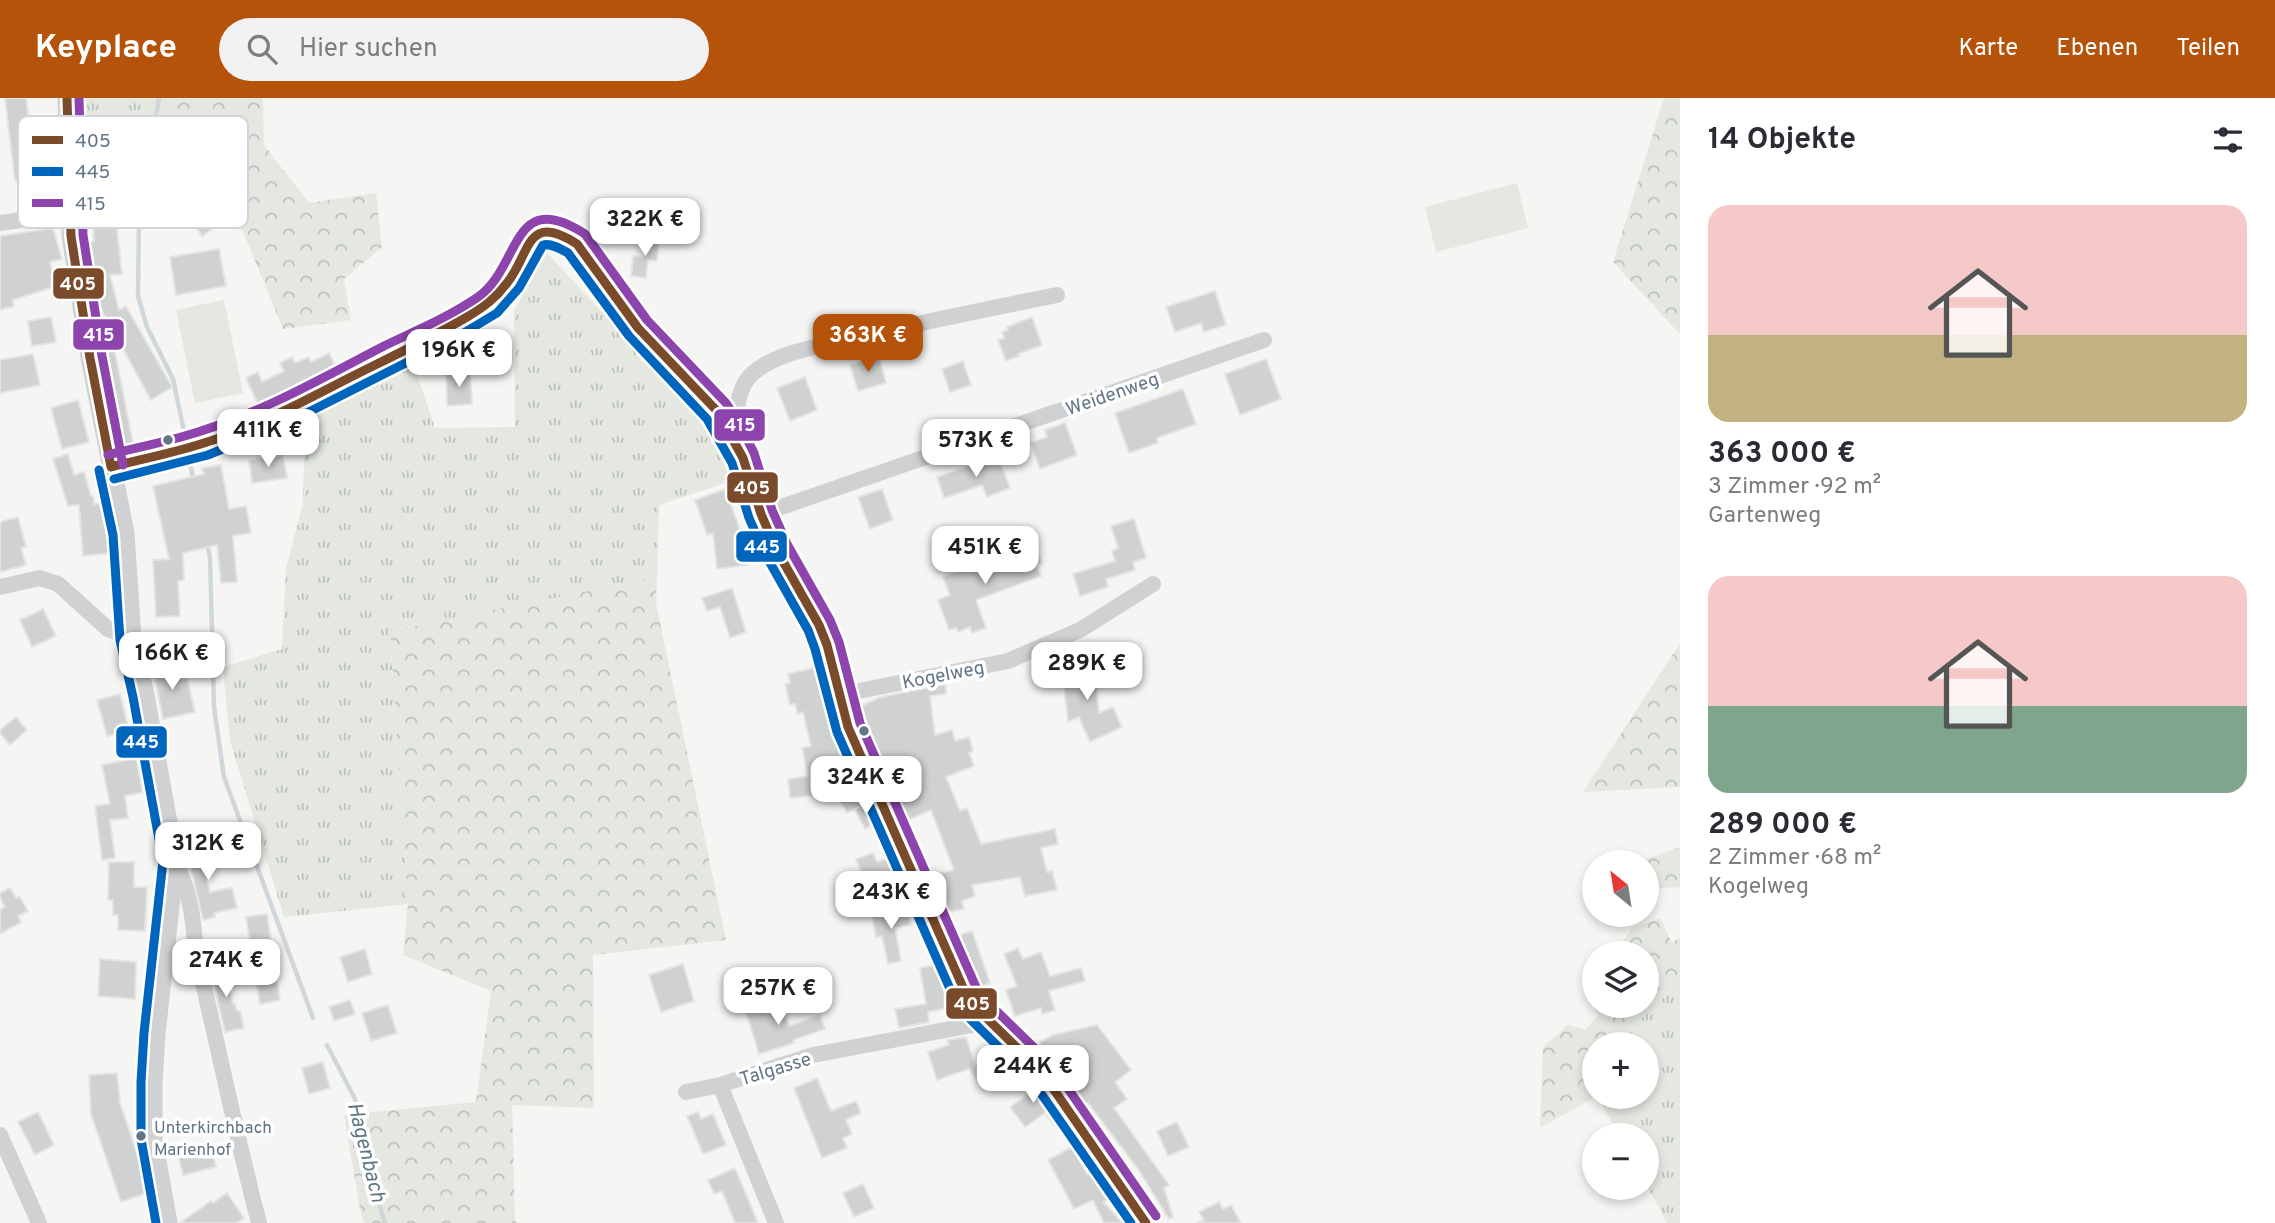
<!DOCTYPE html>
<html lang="de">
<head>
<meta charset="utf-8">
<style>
  :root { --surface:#fff; --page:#f2f2f3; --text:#2b2b33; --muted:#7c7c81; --accent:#b45309 }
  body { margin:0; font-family:Overpass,sans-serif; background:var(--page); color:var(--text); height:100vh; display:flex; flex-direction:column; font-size:26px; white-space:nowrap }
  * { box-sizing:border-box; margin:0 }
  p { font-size:23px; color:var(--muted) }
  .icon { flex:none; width:38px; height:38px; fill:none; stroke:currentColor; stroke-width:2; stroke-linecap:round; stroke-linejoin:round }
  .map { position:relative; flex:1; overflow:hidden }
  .panel { display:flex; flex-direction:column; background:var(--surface); width:595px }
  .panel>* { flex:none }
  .needle { width:46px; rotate:330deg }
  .tools { position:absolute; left:1582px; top:752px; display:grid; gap:14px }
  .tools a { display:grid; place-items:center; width:77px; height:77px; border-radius:50%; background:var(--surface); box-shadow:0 4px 10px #0003; font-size:35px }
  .price { position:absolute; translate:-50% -60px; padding:0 16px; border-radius:14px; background:#fff; color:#222; font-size:23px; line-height:46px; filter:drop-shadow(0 2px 4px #0008) }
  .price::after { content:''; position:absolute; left:50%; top:42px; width:21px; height:16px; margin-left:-10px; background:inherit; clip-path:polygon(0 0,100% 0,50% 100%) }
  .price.active { background:var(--accent); color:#fff }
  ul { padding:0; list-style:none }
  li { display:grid; align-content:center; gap:14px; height:371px; padding:0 28px }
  li span { display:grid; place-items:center; height:217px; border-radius:21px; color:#555 }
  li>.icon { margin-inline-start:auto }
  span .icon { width:126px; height:126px; fill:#fffc; stroke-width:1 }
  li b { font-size:30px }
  h2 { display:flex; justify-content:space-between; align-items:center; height:84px; padding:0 28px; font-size:30px }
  header { display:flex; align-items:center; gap:42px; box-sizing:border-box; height:98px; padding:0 35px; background:var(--accent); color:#fff }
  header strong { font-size:33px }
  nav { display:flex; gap:38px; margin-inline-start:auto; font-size:24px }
  .search { width:490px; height:63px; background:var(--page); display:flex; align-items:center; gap:18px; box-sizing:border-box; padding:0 24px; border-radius:38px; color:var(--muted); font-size:26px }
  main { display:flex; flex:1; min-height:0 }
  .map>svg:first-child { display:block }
  .grass { fill:url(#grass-tufts) }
  .forest { fill:url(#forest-crowns) }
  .garden { fill:#e4e8e1 }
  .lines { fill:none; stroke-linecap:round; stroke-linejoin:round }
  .stream { stroke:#cfd7da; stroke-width:4.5 }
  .building { fill:#d0d1d1; stroke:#e4e4e2; stroke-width:2 }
  .minor { stroke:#d0d1d2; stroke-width:16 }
  .tertiary { stroke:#d0d1d2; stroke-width:19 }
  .bus-1-casing { stroke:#fff; stroke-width:14 }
  .bus-2-casing { stroke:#fff; stroke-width:14 }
  .bus-3-casing { stroke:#fff; stroke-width:14 }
  .bus-1 { stroke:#7a4b2a; stroke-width:9 }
  .bus-2 { stroke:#0065bd; stroke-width:9 }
  .bus-3 { stroke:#8e44ad; stroke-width:9 }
  .bus-dot { fill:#627586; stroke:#fff; stroke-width:2.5 }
  .labels { text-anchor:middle; stroke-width:7; stroke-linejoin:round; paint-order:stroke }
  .bus-label { font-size:17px; fill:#627586; stroke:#fff; text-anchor:start }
  .street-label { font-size:19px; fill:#627586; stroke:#fff }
  .water-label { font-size:21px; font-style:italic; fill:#5e7783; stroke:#fff }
  .key { fill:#fff; stroke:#d0d6db; stroke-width:2 }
  .key-label { font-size:19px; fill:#627586 }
  .line-badge { stroke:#fff; stroke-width:2.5 }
  .badge-label { font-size:19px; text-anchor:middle; font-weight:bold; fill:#fff }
</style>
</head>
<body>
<header>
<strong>Keyplace</strong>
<div class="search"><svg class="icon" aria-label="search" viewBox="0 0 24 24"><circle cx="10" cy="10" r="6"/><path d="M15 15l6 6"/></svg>Hier suchen</div>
<nav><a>Karte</a><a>Ebenen</a><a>Teilen</a></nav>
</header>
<main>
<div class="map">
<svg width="1680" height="1125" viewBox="0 0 1680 1125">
  <defs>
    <pattern id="grass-tufts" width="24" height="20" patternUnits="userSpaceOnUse" patternTransform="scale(1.75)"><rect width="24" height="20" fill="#e4e8e1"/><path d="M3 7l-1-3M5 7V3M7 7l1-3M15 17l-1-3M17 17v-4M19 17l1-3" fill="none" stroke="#bcc1bc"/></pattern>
    <pattern id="forest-crowns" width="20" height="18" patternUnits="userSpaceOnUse" patternTransform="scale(1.75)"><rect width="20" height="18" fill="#e4e8e1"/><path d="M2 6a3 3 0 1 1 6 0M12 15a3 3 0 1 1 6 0" fill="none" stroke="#bcc1bc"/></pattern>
  </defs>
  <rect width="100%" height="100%" fill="#f5f5f3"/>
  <path class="grass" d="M78,0h87l-3,73 -82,-2z
    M546,154l98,105 57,50 26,39 13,32 -81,27 -2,72 -267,55 18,272 -124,13 -54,-176 -7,-74 59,-18 4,-81 17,-65 2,-89 108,-52 22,66 80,-1 -1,-116z
    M1680,884v241h-13l-20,-37v-50h-28l-21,-39h49v-52h-34z"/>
  <path class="forest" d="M165,0h98l1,47 45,58 67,-10 6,54 -38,32 7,41 -68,9 -58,-141 -41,-17h-22z
    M1664,0h16v236l-67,-72z
    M657,479l-1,26 70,337 -133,15 1,153 -82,-3 3,116 2,2h-153l-4,-14 -16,-94 132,-13 15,-111 -88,-36 5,-51 -18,-273z
    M1680,545v144l-97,5z
    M1680,749v40l-33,2v-26h-12z
    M1660,820l12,25 8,-6v45l-67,63h-19l1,52 -55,31 3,-81 25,-22 18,4 12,-13 -4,-10h53v-52h-33l18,-26z"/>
  <path class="garden" d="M1517,85l11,45 -92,24 -11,-45z
    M224,202l19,93 -48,10 -19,-93z"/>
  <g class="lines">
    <path class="stream" d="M159,0l-20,119 -1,79 9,31 26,52 13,62
      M188,355l6,30
      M207,445l3,15 4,149 10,70 89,241
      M327,947l28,54 17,83 13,41"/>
  </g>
  <path class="building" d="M5,0h21l10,80 -21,3z
    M188,88l27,41 -13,9 -27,-41z
    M119,95l1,27 -4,1 6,53 -12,1 9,35 7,-4 46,81 -21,13 -49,-89 -9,-34h-3l-2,-15 -3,-20 9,-1 -1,-47z
    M53,130l9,31 -12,3 7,24 -45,14 2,6 -14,4v-74z
    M645,140l14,1 -2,22 -9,-1 -2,18 -15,-2 2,-20 10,1z
    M219,151l7,37 -50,9 -6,-38z
    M1215,193l11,34 -22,7 -3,-9 -26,9 -9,-25z
    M51,219l5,25 -24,4 -4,-25z
    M1032,219l10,28 -24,9 1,2 -13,5 -8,-21 6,-2 -2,-6 6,-2 -1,-3z
    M111,234l23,116 -13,4 -22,-114z
    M329,255l6,12 -53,28 1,2 -25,10 -12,-27 12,-6 4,10 22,-11 -4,-8 12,-6 3,6 14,-6 2,5z
    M33,256l7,31 -40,8v-33z
    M879,258l7,27 -28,8 -8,-26z
    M1266,261l15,40 -41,16 -15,-41z
    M963,263l8,24 -21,7 -8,-23z
    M470,275l2,31 -25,2 -1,-32z
    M805,279l12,33 -27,11 -13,-33z
    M1183,291l13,35 -39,14 1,5 -29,10 -14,-40z
    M78,302l11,42 -27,7 -11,-41z
    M1065,325l12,32 -37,14 -9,-26 16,-6 -2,-7z
    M68,356l6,21 10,-3 7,24h2l1,8 12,-1 3,14 3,36 -29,3 -4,-51 -11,1 -15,-47z
    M283,357l4,23 -35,5 -3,-23z
    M998,358l12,32 -23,9 -5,-12 -38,13 -7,-21z
    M221,367l8,44 17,-3 5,27 -18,3 4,46 -16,1 -4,-38 -34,8 1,27 -6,1 2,35 -24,1 -3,-57 16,-1 -16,-73 51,-12 -2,-6z
    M725,391l17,46h3l3,30 -31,4 -4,-36 -6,2 -12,-35z
    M882,391l11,31 -23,9 -12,-32z
    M18,419l8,30 -5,1 5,17 -26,7v-50z
    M1134,421l12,39 -13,4 2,8 -29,9 2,8 -28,9 -7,-22 42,-13 -3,-10 6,-3 -7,-22z
    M1031,447l3,7 3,-1 5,12 -5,2 4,11 -65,24 10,28 -14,5 -2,-6 -12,5 -2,-4 -7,2 -11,-30 12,-5 -7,-18 32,-14z
    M732,490l14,44 -16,6 -10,-31 -13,4 -5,-13z
    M43,511l13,27 -24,11 -12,-27z
    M170,562l4,20 13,-2 8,34 -32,7 -11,-55z
    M1094,565l5,50 14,-6 9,20 -32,15 -11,-25 -11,5 -6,-55z
    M817,569l18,74 4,-1 7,36 -22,5 2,13 -36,4 -2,-19 20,-3 -6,-28 9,-2 -8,-34 -5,2 -3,-10 -5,1 -5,-21 5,-1 -2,-9z
    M945,586l1,10 -16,2 5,39 17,-5 3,11 14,-4 4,14 -4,2 5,13 -28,11 14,34 7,-3 14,36 74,-15 3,15 -17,4 6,24 5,-1 5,19 -32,6 -5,-19 -48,8 3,11 -13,5 2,8 -16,3 -8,-39 14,-3 -23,-60 -25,11 -18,-42 30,-15 -1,-3 -34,7 -3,-9 -4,1 -16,-37 -4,-15 25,-11z
    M120,596l9,37 -22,5 -10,-36z
    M16,619l11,13 -17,15 -10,-12v-3z
    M136,660l7,34 -18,4 3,22 -18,2 5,38 -13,2 -7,-54 15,-2 -8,-39z
    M860,695l5,11 -18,9 -6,-11z
    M868,704l9,21 -12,6 -10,-20z
    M214,744l3,17 -7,1 1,6 -7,1 6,25 22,-4 5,20 -23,5 1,4 -12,3 -17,-73z
    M873,755l4,9 15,-5 7,15 -33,13 -10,-26z
    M109,764h25v25h13l-2,44 -27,-1v-15h-5v-15h-5z
    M10,790l6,10 3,-2 9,15 -10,5 3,6 -21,12v-24l5,-3 -5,-9v-5z
    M907,810l3,17 -15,3 6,33 -13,3 -6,-28 -6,1 -4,-22z
    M267,816l13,86 -20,4 -14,-87z
    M972,833l18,52 -13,5 -23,-51z
    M1018,850l5,11 18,-7 9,24 31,-8 4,13 -36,10 6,19 -13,4 -1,-6 -26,8 -9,-26 11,-4 -13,-32z
    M365,851l7,25 -24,8 -8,-25z
    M100,861l36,3 -1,37 -37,-3z
    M229,866l4,14 -6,1 6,25h2l2,7h3l4,17 -19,4 -15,-64z
    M683,866l11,37 -33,11 -12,-37z
    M939,866l10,22 4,21 -25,5 1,10 -30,6 -4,-19 31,-5 -6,-36z
    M776,901l6,18 4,-1 3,10 31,-11 5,14 -32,11 1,3 -35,11 -14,-45z
    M350,902l5,14 -21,7 -5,-14z
    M388,907l9,28 -26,8 -9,-28z
    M1097,927l34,45 -16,12 12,17 -13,9 55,77 -5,3 9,29 -4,2 -31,-50 -50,-66 -7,5 -30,-44 -17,-18 19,-11z
    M966,939l9,28 26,-17 11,14 -33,22 -10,-15 -32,11 -9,-28 21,-7 -2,-5z
    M323,964l7,26 -21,6 -7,-26z
    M1026,974l34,48 -6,5 -9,-12 -20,14 -15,-20 20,-14 -11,-16z
    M117,975l3,30 30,89 -29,10 -30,-88 -2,-39z
    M817,980l14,33 25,-10 5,12 -15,7 6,14 -9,4 4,10 -25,10 -28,-70z
    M38,1014l16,33 -19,10 -17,-33z
    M698,1014l3,7 12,-5 13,31 -23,9 -16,-38z
    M1177,1024l12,25 -21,9 -11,-25z
    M210,1045l6,24 -33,8 -6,-24z
    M1072,1049l15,27 5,-3 9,13 7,16 -5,2 20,21h-19l-11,-23 -19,9 -26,-49z
    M735,1070l23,55h-23l-13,-32 -8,3 -6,-14z
    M863,1086l11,24 -20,9 -11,-24z
    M227,1095l17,25 -7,5h-57l31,-22 2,2z
    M1219,1104l4,7 8,-4 10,18h-44l7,-3 -5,-8z"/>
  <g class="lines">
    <path class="minor" d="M0,125l71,-10
      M734,341c2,-20 2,-51 18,-65 25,-22 65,-27 95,-34 70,-17 140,-31 210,-45
      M761,416l503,-174
      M0,489l40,-9 18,6 50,45 24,9
      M839,597l169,-34 72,-31 73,-46
      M175,763c14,29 19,56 20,88 22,91 40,183 64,274
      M720,987l56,138
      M686,994l34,-7 93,-30 175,-33
      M0,1037l39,88"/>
    <path class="tertiary" d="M67,0l4,138 19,122 35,175 7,105 13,57 30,166 -19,173 -3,48v56l15,85
      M111,369l94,-24 79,-32 167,-85 37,-21 21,-24 21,-40 6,-6 9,-4 21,6 11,7 61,84 79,83 10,16 16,31 18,56 15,35 43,76 8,20 21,82 121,274c23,25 50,45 72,70l105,152"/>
    <defs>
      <path id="bus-1" d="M67,0l4,138 19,122 21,109
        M111,369c31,-8 62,-14 93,-24 50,-15 98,-41 145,-65 40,-20 80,-39 118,-61 17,-10 29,-19 40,-34 24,-30 19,-72 70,-39l61,84 79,83 26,47 18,56 15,35 43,76 8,20 21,82 121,274 72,70 105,152"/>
      <path id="bus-2" d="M99,372l14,65 7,105 13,57 30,164 -19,172 -3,49v57l15,84
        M114,381l94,-24 81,-33 168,-85 40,-24 22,-25 24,-43c8,-2 18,4 25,8l61,83 78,83 25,44 17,55 16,36 43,76 7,19 22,83 121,275 73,72 100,144"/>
      <path id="bus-3" d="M79,0l4,137 19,121 21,109
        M108,357c31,-8 63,-14 93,-24 64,-20 123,-54 183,-85 31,-15 65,-29 94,-49 43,-30 33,-111 107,-63l62,86 79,83 12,18 16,32 18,57 15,34 43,76 9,22 21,81 119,271 72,70 105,152"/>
    </defs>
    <use href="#bus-1" class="bus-1-casing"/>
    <use href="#bus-2" class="bus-2-casing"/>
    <use href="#bus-3" class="bus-3-casing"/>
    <use href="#bus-1" class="bus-1"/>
    <use href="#bus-2" class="bus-2"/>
    <use href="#bus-3" class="bus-3"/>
  </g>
  <g class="bus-dot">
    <circle cx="168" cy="342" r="6"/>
    <circle cx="864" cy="633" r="6"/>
    <circle cx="141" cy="1038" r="6"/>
  </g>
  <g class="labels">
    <g class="bus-label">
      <text x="154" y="1035">Unterkirchbach<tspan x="154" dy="22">Marienhof</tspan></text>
    </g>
    <g class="street-label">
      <text transform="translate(1112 295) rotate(-19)" y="7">Weidenweg</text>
      <text transform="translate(943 576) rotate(-11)" y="7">Kogelweg</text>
      <text transform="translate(775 970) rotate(-17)" y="7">Talgasse</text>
    </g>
    <g class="water-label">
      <text transform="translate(367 1054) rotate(76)" y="7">Hagenbach</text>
    </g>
  </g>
  <rect x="18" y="18" width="230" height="112" rx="10" class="key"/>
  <rect x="32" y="38" width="31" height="8" fill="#7a4b2a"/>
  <rect x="32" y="69" width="31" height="9" fill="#0065bd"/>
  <rect x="32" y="101" width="31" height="8" fill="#8e44ad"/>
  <g class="key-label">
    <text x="75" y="49">405</text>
    <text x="75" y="80">445</text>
    <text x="75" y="112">415</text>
  </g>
  <g class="line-badge">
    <rect x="52" y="169" width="53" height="33" rx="7" fill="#7a4b2a"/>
    <rect x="72" y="220" width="53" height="33" rx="7" fill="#8e44ad"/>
    <rect x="713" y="310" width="53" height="34" rx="7" fill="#8e44ad"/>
    <rect x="726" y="373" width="53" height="33" rx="7" fill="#7a4b2a"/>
    <rect x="735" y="432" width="53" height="33" rx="7" fill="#0065bd"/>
    <rect x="115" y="627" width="53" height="34" rx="7" fill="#0065bd"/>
    <rect x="945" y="889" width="53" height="33" rx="7" fill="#7a4b2a"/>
  </g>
  <g class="badge-label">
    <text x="78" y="192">405</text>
    <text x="99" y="243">415</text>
    <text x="740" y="333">415</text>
    <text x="752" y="396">405</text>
    <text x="762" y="455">445</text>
    <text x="141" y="650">445</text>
    <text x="972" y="912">405</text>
  </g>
</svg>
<div class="tools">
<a><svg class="needle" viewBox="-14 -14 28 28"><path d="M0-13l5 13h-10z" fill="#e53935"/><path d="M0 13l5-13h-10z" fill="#7c7c81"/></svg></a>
<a><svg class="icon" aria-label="layers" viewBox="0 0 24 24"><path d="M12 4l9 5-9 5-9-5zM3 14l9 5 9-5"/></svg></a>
<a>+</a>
<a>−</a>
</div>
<b class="price" style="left:645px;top:160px">322K €</b>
<b class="price active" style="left:868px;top:276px">363K €</b>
<b class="price" style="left:459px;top:291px">196K €</b>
<b class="price" style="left:268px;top:371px">411K €</b>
<b class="price" style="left:976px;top:381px">573K €</b>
<b class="price" style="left:985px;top:488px">451K €</b>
<b class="price" style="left:172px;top:594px">166K €</b>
<b class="price" style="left:1087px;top:604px">289K €</b>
<b class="price" style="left:866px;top:718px">324K €</b>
<b class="price" style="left:208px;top:784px">312K €</b>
<b class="price" style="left:891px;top:833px">243K €</b>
<b class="price" style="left:226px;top:901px">274K €</b>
<b class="price" style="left:778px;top:929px">257K €</b>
<b class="price" style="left:1033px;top:1007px">244K €</b>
</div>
<section class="panel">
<h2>14 Objekte<svg class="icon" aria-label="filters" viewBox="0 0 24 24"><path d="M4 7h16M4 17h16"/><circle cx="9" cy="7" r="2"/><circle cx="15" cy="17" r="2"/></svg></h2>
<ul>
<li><span style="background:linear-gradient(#f6c9c9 60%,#c2b280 0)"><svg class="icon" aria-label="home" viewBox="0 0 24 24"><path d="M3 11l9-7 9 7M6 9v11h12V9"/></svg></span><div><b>363 000 €</b><p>3 Zimmer · 92 m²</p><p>Gartenweg</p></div></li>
<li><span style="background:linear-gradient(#f6c9c9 60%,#7fa58c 0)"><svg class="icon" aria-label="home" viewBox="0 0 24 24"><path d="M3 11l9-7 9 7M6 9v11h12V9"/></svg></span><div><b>289 000 €</b><p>2 Zimmer · 68 m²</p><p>Kogelweg</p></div></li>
</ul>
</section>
</main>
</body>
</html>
